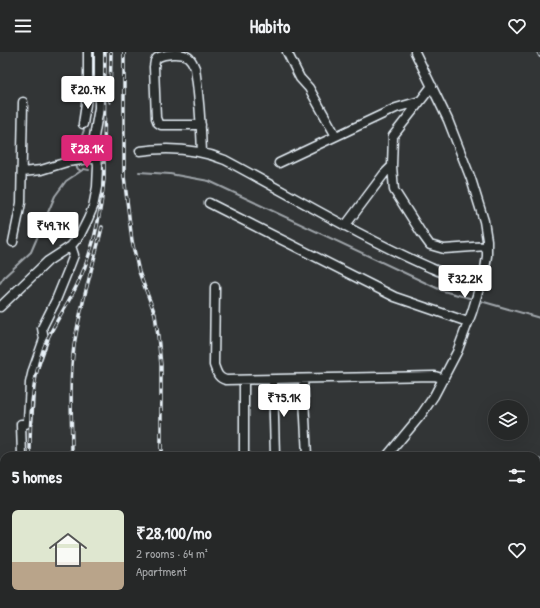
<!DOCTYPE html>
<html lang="en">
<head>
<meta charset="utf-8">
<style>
  :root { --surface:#262828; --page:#323434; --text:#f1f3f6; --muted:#a4a6a8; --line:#424445; --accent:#db2777 }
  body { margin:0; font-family:"Patrick Hand",sans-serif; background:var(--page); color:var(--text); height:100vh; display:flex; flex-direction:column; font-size:15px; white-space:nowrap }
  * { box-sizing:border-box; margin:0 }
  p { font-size:13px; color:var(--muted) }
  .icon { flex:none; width:22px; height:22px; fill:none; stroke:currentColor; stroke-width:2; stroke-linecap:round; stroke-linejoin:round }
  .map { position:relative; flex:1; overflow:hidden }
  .details { position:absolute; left:0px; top:400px; width:540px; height:156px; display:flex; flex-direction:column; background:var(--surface); border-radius:12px 12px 0 0; box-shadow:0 4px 16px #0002,0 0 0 1px var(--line) }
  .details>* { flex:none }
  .tools { position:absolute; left:488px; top:348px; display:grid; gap:8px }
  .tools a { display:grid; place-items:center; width:40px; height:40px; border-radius:50%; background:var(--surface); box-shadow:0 4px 16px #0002,0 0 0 1px var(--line); font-size:20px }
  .price { position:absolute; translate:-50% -34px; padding:0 9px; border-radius:4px; background:#fff; color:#222; font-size:13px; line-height:26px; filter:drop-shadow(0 1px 2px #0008) }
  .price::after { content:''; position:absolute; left:50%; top:24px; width:12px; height:9px; margin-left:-6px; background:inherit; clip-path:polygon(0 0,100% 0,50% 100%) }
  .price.selected { background:var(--accent); color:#fff }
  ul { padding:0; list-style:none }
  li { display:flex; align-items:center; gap:12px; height:100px; padding:0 12px }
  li+li { border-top:1px solid var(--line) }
  li span { display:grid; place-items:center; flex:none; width:112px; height:80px; border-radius:6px; color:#555 }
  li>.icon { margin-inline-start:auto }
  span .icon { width:48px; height:48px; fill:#fffc; stroke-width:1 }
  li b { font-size:17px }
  h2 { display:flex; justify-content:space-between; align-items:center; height:48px; padding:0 12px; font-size:17px }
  header { display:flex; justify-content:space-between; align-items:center; height:52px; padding:0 12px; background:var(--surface); font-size:18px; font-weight:800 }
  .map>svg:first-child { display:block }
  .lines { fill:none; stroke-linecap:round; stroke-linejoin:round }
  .stream { stroke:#9fa5aa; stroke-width:2 }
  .building { fill:#5c6063; stroke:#e8f1f8 }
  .minor-casing { stroke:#e8f1f8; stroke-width:11 }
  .minor { stroke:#2a2d2e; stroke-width:8 }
  .rail-casing { stroke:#e8f1f8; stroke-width:3.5 }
  .rail { stroke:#2a2d2e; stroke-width:2; stroke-dasharray:6; stroke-linecap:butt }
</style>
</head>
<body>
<header><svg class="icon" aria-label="menu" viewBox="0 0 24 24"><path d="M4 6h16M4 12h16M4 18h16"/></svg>Habito<svg class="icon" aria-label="heart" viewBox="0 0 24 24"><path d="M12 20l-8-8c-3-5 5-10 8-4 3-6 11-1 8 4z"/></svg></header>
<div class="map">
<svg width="540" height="556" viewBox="0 0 540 556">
  <rect width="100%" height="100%" fill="#323536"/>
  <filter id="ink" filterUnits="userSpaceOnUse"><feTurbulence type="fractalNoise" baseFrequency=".025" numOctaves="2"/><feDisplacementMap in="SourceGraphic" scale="8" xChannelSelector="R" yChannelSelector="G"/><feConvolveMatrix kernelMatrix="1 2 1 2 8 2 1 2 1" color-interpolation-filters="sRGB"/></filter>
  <g filter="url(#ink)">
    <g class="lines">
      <path class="stream" d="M74,106l11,-31
        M75,112l3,5 3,2
        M139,120l31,2 39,7 234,110 30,8
        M0,231l4,-6 27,-25 24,-56 11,-15 18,-12 5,1
        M477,248l63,18"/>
    </g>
    <path class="building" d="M426,552h25l-2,4h-25z"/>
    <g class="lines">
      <defs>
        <path id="minor" d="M287,0l13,26 9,10 27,48
          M432,34l-39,50 -1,30 2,24 28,44 8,11 14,4 43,-3
          M83,72l5,-33v-39
          M201,73h-40l-3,-2 -2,-5 -2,-51 1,-6 2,-3c7,-4 24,-6 31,-1 4,3 5,7 7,11 4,28 6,56 7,84
          M140,99c29,-4 58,-2 85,9 68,36 135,77 206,108 15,7 32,12 49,18
          M279,111l117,-55 24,-7
          M22,120l19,-2 26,-8 30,-4
          M209,151l186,94 73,25
          M345,174l39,-52 8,-8
          M13,190l8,-39 2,-101
          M215,235l-1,78c3,8 4,13 12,15l209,-4 9,3
          M0,255l48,-46 23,-15 9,-11 8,-16 5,-12 4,-20 1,-21 -4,-29 5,-29v-56
          M303,327l4,77
          M244,328v76
          M273,328l2,76
          M22,404l-1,-32h5l2,-3 2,-38 3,-13 11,-31 -2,-11 14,-28 13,-32 5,-13 -3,-9
          M387,404l34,-41 13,-19 23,-44 15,-40 13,-43 2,-13v-16l-3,-19 -13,-42 -23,-59 -33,-68
          M13,556v-4
          M22,556v-4
          M311,556l1,-4"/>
      </defs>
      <use href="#minor" class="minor-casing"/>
      <use href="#minor" class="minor"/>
      <defs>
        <path id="rail" d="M124,0v124l8,65 7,31 16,42 3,22 3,29v91
          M538,0l2,4
          M110,50l1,-50
          M30,404c0,-37 1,-73 14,-109 8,-21 23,-41 33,-62 16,-33 24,-70 27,-106l1,-127
          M72,404c0,-36 -3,-74 2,-110 6,-40 19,-79 28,-119
          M536,422l4,-14
          M536,463l4,-15
          M72,552v4
          M30,556v-4
          M160,556v-4
          M490,556l2,-4
          M511,556l1,-4"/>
      </defs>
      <use href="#rail" class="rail-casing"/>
      <use href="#rail" class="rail"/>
    </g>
  </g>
</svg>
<div class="tools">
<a><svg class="icon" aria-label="layers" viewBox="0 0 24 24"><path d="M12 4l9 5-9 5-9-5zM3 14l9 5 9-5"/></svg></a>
</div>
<b class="price" style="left:88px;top:58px">₹20.7K</b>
<b class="price selected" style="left:87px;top:117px">₹28.1K</b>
<b class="price" style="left:53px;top:194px">₹49.7K</b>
<b class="price" style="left:465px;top:247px">₹32.2K</b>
<b class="price" style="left:284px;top:366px">₹75.1K</b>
<section class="details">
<h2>5 homes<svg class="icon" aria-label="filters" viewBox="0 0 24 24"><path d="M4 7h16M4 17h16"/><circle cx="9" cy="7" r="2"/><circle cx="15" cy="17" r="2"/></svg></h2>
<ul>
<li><span style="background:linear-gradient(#dfe7d0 65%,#b9a48a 0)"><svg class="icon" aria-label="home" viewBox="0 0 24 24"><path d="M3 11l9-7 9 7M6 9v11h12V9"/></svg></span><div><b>₹28,100/mo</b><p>2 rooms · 64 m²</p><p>Apartment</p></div><svg class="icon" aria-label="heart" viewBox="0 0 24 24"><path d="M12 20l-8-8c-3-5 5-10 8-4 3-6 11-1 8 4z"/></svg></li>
</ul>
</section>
</div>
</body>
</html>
